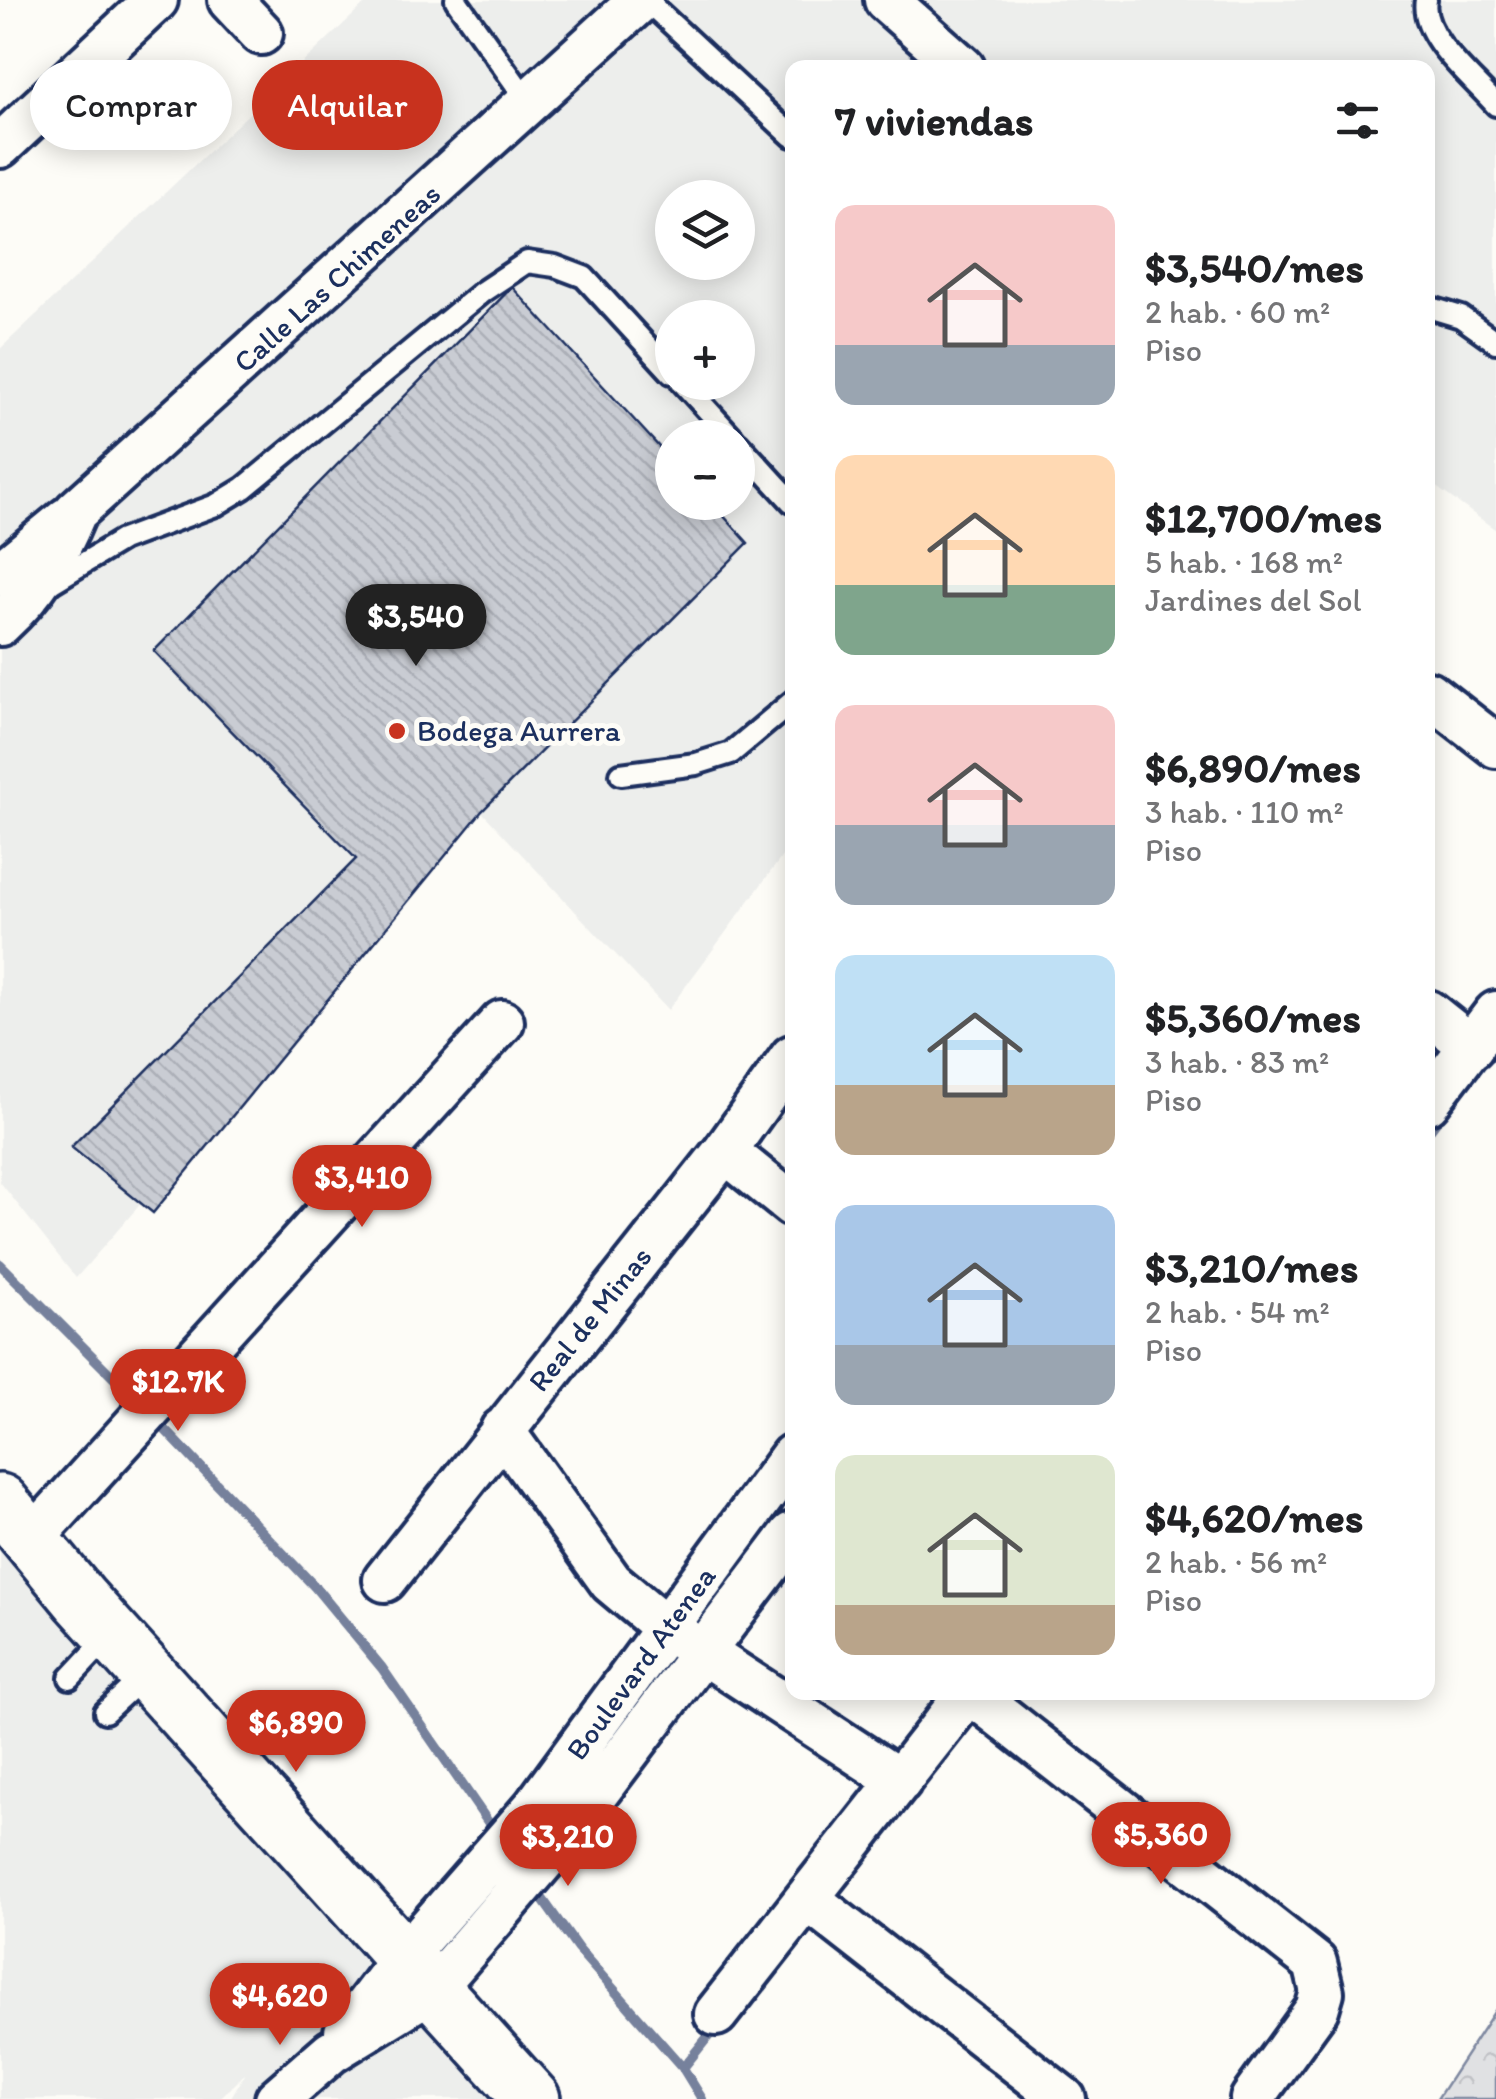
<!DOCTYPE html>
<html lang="es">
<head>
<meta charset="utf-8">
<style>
  :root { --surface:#fff; --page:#f6f6f6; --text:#202124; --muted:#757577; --accent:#c8321e }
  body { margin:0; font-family:Itim,sans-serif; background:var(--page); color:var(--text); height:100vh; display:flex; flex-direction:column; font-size:38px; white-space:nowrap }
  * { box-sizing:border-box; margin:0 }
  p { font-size:32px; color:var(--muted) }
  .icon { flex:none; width:55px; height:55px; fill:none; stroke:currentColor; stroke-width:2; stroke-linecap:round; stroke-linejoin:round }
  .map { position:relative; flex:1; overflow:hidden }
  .drawer { position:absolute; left:785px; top:60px; width:650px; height:1640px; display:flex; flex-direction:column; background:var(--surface); border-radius:20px; box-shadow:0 5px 25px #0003 }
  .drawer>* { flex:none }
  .banner { position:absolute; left:30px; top:60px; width:605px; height:90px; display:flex; gap:20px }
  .controls { position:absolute; left:655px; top:180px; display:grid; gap:20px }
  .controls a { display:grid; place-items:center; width:100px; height:100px; border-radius:50%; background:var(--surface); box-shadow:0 5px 25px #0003; font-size:50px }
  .price { position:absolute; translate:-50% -85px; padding:0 22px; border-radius:35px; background:var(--accent); color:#fff; font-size:32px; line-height:65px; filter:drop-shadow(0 2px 5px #0008) }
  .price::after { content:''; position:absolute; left:50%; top:60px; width:30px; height:22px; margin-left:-15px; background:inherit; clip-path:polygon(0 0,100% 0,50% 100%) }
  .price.active { background:#222; color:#fff }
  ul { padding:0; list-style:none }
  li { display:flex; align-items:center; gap:30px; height:250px; padding:0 50px }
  li span { display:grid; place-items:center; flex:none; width:280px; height:200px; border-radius:20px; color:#555 }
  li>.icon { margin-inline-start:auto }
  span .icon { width:120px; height:120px; fill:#fffc; stroke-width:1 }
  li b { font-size:42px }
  h2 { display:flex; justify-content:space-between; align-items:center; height:120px; padding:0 50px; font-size:42px }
  .tag { padding:0 35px; border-radius:45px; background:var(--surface); box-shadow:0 5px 25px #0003; font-size:35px; line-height:90px }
  .tag.active { background:var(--accent); color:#fff }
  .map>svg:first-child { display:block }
  .built { fill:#edeeec; fill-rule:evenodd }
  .park { fill:url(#park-crowns); stroke:#7e88a0; stroke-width:2.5 }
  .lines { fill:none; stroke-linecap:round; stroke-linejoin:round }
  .stream { stroke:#76819c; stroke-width:10 }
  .building { fill:url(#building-back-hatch); stroke:#1b2f5e; stroke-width:2.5 }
  .lane-casing { stroke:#1b2f5e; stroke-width:28 }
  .street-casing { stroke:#1b2f5e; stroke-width:50 }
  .secondary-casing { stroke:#1b2f5e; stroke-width:62 }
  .lane { stroke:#fdfcf7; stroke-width:20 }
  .street { stroke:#fdfcf7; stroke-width:42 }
  .secondary { stroke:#fdfcf7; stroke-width:55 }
  .poi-dot { fill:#c8321e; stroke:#fdfcf7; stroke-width:4 }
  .labels { text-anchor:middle; stroke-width:10; stroke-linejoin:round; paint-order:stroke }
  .street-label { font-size:30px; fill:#1b2f5e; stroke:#fdfcf7 }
  .poi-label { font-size:30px; fill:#1b2f5e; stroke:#fdfcf7; text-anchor:start }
</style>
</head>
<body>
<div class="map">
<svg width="1496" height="2099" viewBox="0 0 1496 2099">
  <defs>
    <pattern id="park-crowns" width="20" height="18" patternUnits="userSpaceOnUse" patternTransform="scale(2.5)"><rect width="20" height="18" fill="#e0e1e3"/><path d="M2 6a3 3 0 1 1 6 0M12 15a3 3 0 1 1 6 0" fill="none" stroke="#c0c1c5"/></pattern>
    <pattern id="building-back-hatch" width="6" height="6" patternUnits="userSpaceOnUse" patternTransform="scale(2.5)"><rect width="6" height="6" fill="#c9ccd3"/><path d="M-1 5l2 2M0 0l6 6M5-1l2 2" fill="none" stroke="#acb0b8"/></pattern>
  </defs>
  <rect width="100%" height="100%" fill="#fdfcf7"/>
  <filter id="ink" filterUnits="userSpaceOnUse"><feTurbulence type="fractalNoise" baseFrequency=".01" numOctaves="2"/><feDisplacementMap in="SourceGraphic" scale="20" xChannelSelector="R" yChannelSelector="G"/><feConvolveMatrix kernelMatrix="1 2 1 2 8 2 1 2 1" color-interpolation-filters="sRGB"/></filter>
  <g filter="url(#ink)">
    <path class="built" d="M369,0h1127v530l-68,-49v-413h-636v775l-124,167 -186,-198 -406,466 -76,-96v-833zM672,198h66v64h-66zM672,318h66v64h-66zM672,438h66v64h-66z
      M0,1523l364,429 126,147h-260l15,-26 -26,26h-219z"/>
    <path class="park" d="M1496,2009v90h-59z"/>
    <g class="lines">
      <path class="stream" d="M1428,1132l15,-20
        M0,1264l141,141
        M153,1417l162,170 67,81 115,167
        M533,1886l45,63 105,119 19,31
        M683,2068l36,-45"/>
    </g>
    <path class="building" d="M512,287l160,174v41h39l37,41 -266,268 -329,402 -82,-66 285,-288 -202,-208z"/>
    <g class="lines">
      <defs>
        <path id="lane" d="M456,0l73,103
          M646,0l146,136
          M1426,0c-7,36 48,79 70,105
          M1428,307l33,10 35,25
          M682,382l51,56
          M738,443l54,59
          M51,583l71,-43 94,-35 28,-17 238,-196 45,-30 28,4 29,11 88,96
          M621,774l75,-10 35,-11 61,-51
          M70,1678l41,-44
          M105,1712l42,-39"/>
        <path id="street" d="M230,0l31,33
          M886,0l77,68
          M0,146l156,-146
          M0,574l67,-55
          M0,624c37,-34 56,-66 75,-112l566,-512
          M1428,693l68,53
          M1428,1012l44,35
          M1428,1102l68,-89
          M725,1151l67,54
          M502,1430l109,152 55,46 234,153
          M31,1540l471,-518
          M385,1580l340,-429 67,-94
          M970,1692l345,271 7,29 -5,17 -65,90
          M808,1899l256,200
          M716,2014l253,-322
          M346,2032l56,-73 133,-152 257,-351
          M277,2099l54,-47 102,-63 129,-150 230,-305"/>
        <path id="secondary" d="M0,1502l80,97 452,500"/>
      </defs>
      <use href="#lane" class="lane-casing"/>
      <use href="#street" class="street-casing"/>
      <use href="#secondary" class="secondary-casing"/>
      <use href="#lane" class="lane"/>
      <use href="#street" class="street"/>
      <use href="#secondary" class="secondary"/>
    </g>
  </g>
  <circle class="poi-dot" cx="397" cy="731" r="10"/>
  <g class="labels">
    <g class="street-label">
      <text transform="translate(337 278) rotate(-42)" y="10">Calle Las Chimeneas</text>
      <text transform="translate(590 1319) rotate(-51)" y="10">Real de Minas</text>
      <text transform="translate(641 1663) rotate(-54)" y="10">Boulevard Atenea</text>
    </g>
    <g class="poi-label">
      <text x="417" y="741">Bodega Aurrera</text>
    </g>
  </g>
</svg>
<div class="controls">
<a><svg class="icon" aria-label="layers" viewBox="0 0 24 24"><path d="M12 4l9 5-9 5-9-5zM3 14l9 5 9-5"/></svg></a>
<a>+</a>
<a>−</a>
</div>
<b class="price active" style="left:416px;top:669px">$3,540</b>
<b class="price" style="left:362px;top:1230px">$3,410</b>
<b class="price" style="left:178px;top:1434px">$12.7K</b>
<b class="price" style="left:296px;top:1775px">$6,890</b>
<b class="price" style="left:1161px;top:1887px">$5,360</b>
<b class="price" style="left:568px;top:1889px">$3,210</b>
<b class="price" style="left:280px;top:2048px">$4,620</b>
<div class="banner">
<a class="tag">Comprar</a>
<a class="tag active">Alquilar</a>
</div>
<section class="drawer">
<h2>7 viviendas<svg class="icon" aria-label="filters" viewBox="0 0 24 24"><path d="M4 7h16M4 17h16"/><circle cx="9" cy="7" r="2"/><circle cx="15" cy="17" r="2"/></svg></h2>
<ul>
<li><span style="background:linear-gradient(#f6c9c9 70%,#9aa5b1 0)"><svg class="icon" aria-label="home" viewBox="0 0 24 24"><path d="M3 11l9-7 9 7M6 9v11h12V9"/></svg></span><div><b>$3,540/mes</b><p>2 hab. · 60 m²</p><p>Piso</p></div></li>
<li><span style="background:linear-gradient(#ffd9b3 65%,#7fa58c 0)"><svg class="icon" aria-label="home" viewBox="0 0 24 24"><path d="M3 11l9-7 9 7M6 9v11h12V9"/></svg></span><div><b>$12,700/mes</b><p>5 hab. · 168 m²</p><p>Jardines del Sol</p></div></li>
<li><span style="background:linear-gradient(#f6c9c9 60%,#9aa5b1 0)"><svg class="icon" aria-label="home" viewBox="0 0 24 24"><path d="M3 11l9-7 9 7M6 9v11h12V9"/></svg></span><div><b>$6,890/mes</b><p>3 hab. · 110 m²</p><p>Piso</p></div></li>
<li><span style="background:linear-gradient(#bfe0f5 65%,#b9a48a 0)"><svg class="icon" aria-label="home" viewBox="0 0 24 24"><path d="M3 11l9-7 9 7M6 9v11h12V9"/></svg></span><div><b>$5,360/mes</b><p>3 hab. · 83 m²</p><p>Piso</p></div></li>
<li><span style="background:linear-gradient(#a9c7e8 70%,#9aa5b1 0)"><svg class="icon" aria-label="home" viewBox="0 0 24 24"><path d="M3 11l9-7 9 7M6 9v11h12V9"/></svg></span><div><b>$3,210/mes</b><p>2 hab. · 54 m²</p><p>Piso</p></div></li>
<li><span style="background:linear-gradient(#dfe7d0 75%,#b9a48a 0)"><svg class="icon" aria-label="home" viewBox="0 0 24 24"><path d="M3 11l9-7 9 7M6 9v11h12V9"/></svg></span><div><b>$4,620/mes</b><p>2 hab. · 56 m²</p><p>Piso</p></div></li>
</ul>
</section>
</div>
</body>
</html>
